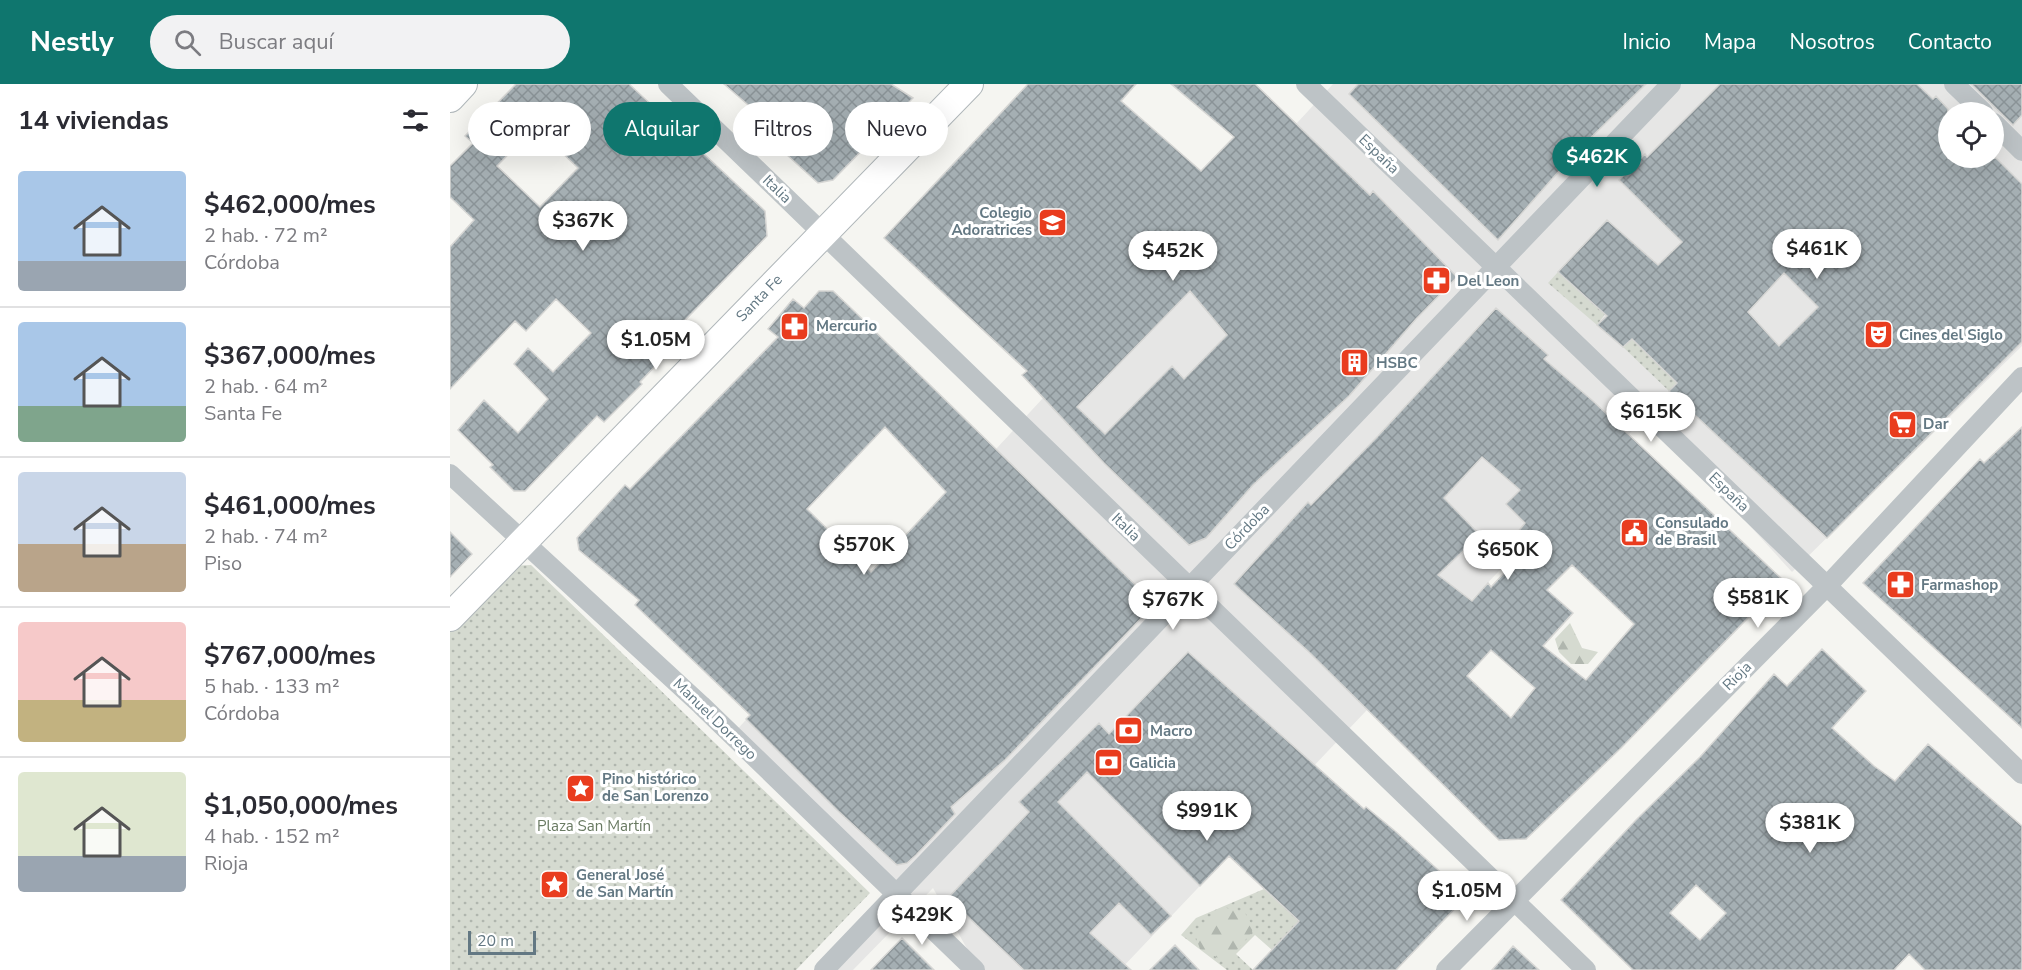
<!DOCTYPE html>
<html lang="es">
<head>
<meta charset="utf-8">
<style>
  :root { --surface:#fff; --page:#f2f2f3; --text:#2b2b33; --muted:#7c7c81; --line:#e1e1e2; --accent:#0f766e }
  body { margin:0; font-family:"Nunito Sans",sans-serif; background:var(--page); color:var(--text); height:100vh; display:flex; flex-direction:column; font-size:22px; white-space:nowrap }
  * { box-sizing:border-box; margin:0 }
  p { font-size:20px; color:var(--muted) }
  .icon { flex:none; width:33px; height:33px; fill:none; stroke:currentColor; stroke-width:2; stroke-linecap:round; stroke-linejoin:round }
  .map { position:relative; flex:1; overflow:hidden }
  .details { display:flex; flex-direction:column; background:var(--surface); width:450px }
  .details>* { flex:none }
  .guide { position:absolute; left:18px; top:18px; width:570px; height:54px; display:flex; gap:12px }
  .controls { position:absolute; left:1488px; top:18px; display:grid; gap:12px }
  .controls a { display:grid; place-items:center; width:66px; height:66px; border-radius:50%; background:var(--surface); box-shadow:0 6px 24px #0002; font-size:30px }
  .scale { position:absolute; left:18px; bottom:15px; width:68px; box-sizing:border-box; padding-left:6px; border:3px solid #637883; border-top:0; font-size:16px; line-height:21px; white-space:nowrap; color:#637883; -webkit-text-stroke:4px #fff; paint-order:stroke }
  .price { position:absolute; translate:-50% -51px; padding:0 14px; border-radius:21px; background:#fff; color:#222; font-size:20px; line-height:39px; filter:drop-shadow(0 2px 3px #0008) }
  .price::after { content:''; position:absolute; left:50%; top:36px; width:18px; height:14px; margin-left:-9px; background:inherit; clip-path:polygon(0 0,100% 0,50% 100%) }
  .price.active { background:var(--accent); color:#fff }
  ul { padding:0; list-style:none }
  li { display:flex; align-items:center; gap:18px; height:150px; padding:0 18px }
  li+li { border-top:2px solid var(--line) }
  li span { display:grid; place-items:center; flex:none; width:168px; height:120px; border-radius:6px; color:#555 }
  li>.icon { margin-inline-start:auto }
  span .icon { width:72px; height:72px; fill:#fffc; stroke-width:1 }
  li b { font-size:26px }
  h2 { display:flex; justify-content:space-between; align-items:center; height:72px; padding:0 18px; font-size:26px }
  .chip { padding:0 21px; border-radius:27px; background:var(--surface); box-shadow:0 6px 24px #0002; font-size:21px; line-height:54px }
  .chip.active { background:var(--accent); color:#fff }
  header { display:flex; align-items:center; gap:36px; box-sizing:border-box; height:84px; padding:0 30px; background:var(--accent); color:#fff }
  header strong { font-size:28px }
  nav { display:flex; gap:33px; margin-inline-start:auto; font-size:21px }
  .search { width:420px; height:54px; background:var(--page); display:flex; align-items:center; gap:15px; box-sizing:border-box; padding:0 21px; border-radius:33px; color:var(--muted); font-size:22px }
  main { display:flex; flex:1; min-height:0 }
  .map>svg:first-child { display:block }
  .built { fill:#e6e6e5; fill-rule:evenodd }
  .grass { fill:url(#grass-dots) }
  .forest { fill:url(#forest-firs) }
  .building { fill:url(#building-cross-hatch); stroke:#d6d6d4; stroke-width:1.5; fill-rule:evenodd }
  .lines { fill:none; stroke-linecap:round; stroke-linejoin:round }
  .secondary-casing { stroke:#b0b7ba; stroke-width:30 }
  .minor { stroke:#bdc3c6; stroke-width:20 }
  .secondary { stroke:#fff; stroke-width:28 }
  .labels { text-anchor:middle; stroke-width:6; stroke-linejoin:round; paint-order:stroke }
  .street-label { font-size:15px; fill:#637883; stroke:#fff }
  .poi-label { font-size:15px; font-weight:bold; fill:#637883; stroke:#fff; text-anchor:start }
  .park-label { font-size:15px; fill:#697a62; stroke:#fff }
</style>
</head>
<body>
<header>
<strong>Nestly</strong>
<div class="search"><svg class="icon" aria-label="search" viewBox="0 0 24 24"><circle cx="10" cy="10" r="6"/><path d="M15 15l6 6"/></svg>Buscar aquí</div>
<nav><a>Inicio</a><a>Mapa</a><a>Nosotros</a><a>Contacto</a></nav>
</header>
<main>
<section class="details">
<h2>14 viviendas<svg class="icon" aria-label="filters" viewBox="0 0 24 24"><path d="M4 7h16M4 17h16"/><circle cx="9" cy="7" r="2"/><circle cx="15" cy="17" r="2"/></svg></h2>
<ul>
<li><span style="background:linear-gradient(#a9c7e8 75%,#9aa5b1 0)"><svg class="icon" aria-label="home" viewBox="0 0 24 24"><path d="M3 11l9-7 9 7M6 9v11h12V9"/></svg></span><div><b>$462,000/mes</b><p>2 hab. · 72 m²</p><p>Córdoba</p></div></li>
<li><span style="background:linear-gradient(#a9c7e8 70%,#7fa58c 0)"><svg class="icon" aria-label="home" viewBox="0 0 24 24"><path d="M3 11l9-7 9 7M6 9v11h12V9"/></svg></span><div><b>$367,000/mes</b><p>2 hab. · 64 m²</p><p>Santa Fe</p></div></li>
<li><span style="background:linear-gradient(#c9d6e8 60%,#b9a48a 0)"><svg class="icon" aria-label="home" viewBox="0 0 24 24"><path d="M3 11l9-7 9 7M6 9v11h12V9"/></svg></span><div><b>$461,000/mes</b><p>2 hab. · 74 m²</p><p>Piso</p></div></li>
<li><span style="background:linear-gradient(#f6c9c9 65%,#c2b280 0)"><svg class="icon" aria-label="home" viewBox="0 0 24 24"><path d="M3 11l9-7 9 7M6 9v11h12V9"/></svg></span><div><b>$767,000/mes</b><p>5 hab. · 133 m²</p><p>Córdoba</p></div></li>
<li><span style="background:linear-gradient(#dfe7d0 70%,#9aa5b1 0)"><svg class="icon" aria-label="home" viewBox="0 0 24 24"><path d="M3 11l9-7 9 7M6 9v11h12V9"/></svg></span><div><b>$1,050,000/mes</b><p>4 hab. · 152 m²</p><p>Rioja</p></div></li>
</ul>
</section>
<div class="map">
<svg width="1572" height="886" viewBox="0 0 1572 886">
  <defs>
    <pattern id="grass-dots" width="8" height="8" patternUnits="userSpaceOnUse" patternTransform="scale(1.5)"><rect width="8" height="8" fill="#d5dad0"/><path d="M2 2h.1M6 6h.1" fill="none" stroke="#b0b6ae" stroke-width="1.8" stroke-linecap="round"/></pattern>
    <pattern id="forest-firs" width="22" height="20" patternUnits="userSpaceOnUse" patternTransform="scale(1.5)"><rect width="22" height="20" fill="#d5dad0"/><path d="M5 1l3.5 6h-7zM16 11l3.5 6h-7z" fill="#b0b6ae"/></pattern>
    <pattern id="building-cross-hatch" width="8" height="8" patternUnits="userSpaceOnUse" patternTransform="scale(1.5)"><rect width="8" height="8" fill="#a5afb3"/><path d="M0 0l8 8M0 8l8-8" fill="none" stroke="#8a9397"/></pattern>
  </defs>
  <rect width="100%" height="100%" fill="#f5f5f1"/>
  <path class="built" d="M883,0h689v262l-230,226 -144,-158 -528,556h-141l-46,-82 -80,82h-33l76,-76 -164,-159zM1498,28h46v46h-46z"/>
  <path class="grass" d="M1108,188l47,42 -8,11 -49,-42z
    M1182,255l46,45 -9,7 -46,-44z
    M81,481l339,328 -74,77h-346v-346l57,-58z
    M864,785l-13,50 -29,31 -17,-15 -19,19 17,16h-26l-46,-35 15,-17 68,-29 17,16z"/>
  <path class="forest" d="M1120,539l12,25 16,4 -10,12h-17l-12,-12 -4,-13z
    M773,823l22,6 8,14 -1,5 -25,30 -27,-13 -6,-17z"/>
  <path class="building" d="M66,0h113l136,127 2,25 -112,115 8,7 -23,24 2,2 -38,38 -7,-6 -72,75h-11l-24,-24 3,-2 -35,-35 26,-30 34,33 30,-34 -34,-35 14,-16 25,24 38,-39 -35,-34 -30,32 -11,-10 -65,68v-142l24,-27 -24,-23v-31l23,-23 -8,-7zM85,43l43,41 -38,39 -43,-41z
    M274,0h167l22,14 -80,82 -15,3 -63,-57 7,-9z
    M578,0h108l-15,17 80,70 33,-34 -63,-53h84l115,111 3,-4 84,86 -41,42 -67,77 -96,89 -47,53 -17,7 -85,-82 -82,-88 5,-4 -143,-133zM740,207l37,44 -43,44 -12,-13 -67,68 -28,-27z
    M908,0h288l-70,68 -78,88 -149,-146z
    M1270,0h197l16,15 3,-3 12,13v49h48l26,26v158l-195,196 -158,-147 8,-8 -45,-44 -9,8 -26,-22 10,-9 -49,-44 49,-52 51,45 24,-23 -63,-62 26,-26 2,3zM1334,189l34,34 -39,39 -31,-34z
    M1521,0h51v31l-9,10z
    M369,207h14l20,19 302,294 -150,156 -54,47 4,7 -39,41 -9,8 -10,2 -60,-55 -91,-91 4,-4 -115,-110 4,-5 -60,-50 -2,-12 48,-53 5,4 148,-152 -10,-8 25,-30 11,9zM435,343l61,65 -75,80 -64,-63z
    M1046,224l52,47 -4,4 49,42 191,180 -163,167 -95,91 -27,1 -190,-188 -75,-68 74,-82 3,3 67,-69zM1032,373l38,33 -14,14 19,19 -20,25 13,10 -27,29 -3,-4 -16,18 -34,-26 42,-40 -36,-37zM1122,481l62,59 -48,56 -43,-34 30,-33 -26,-23zM1041,566l44,38 -24,30 -44,-42z
    M1572,343v301l-159,-145 117,-124 4,4z
    M0,448l22,22 -22,23z
    M1372,565l44,42 -34,37 42,38 21,15 33,-37 94,82v144h-97l-16,-16 -15,16h-261l-72,-70 75,-80 64,-63 74,-83 13,12zM1246,801l30,28 -26,27 -30,-27z
    M738,568l176,157 2,-2 29,24 72,65 -71,74h-143l46,-49 -70,-65 -29,30 -113,-114 -29,30 113,114 -20,19 -32,-32 -29,30 41,37h-107l-76,-72 81,-86 -10,-10 80,-79 10,11z
    M452,854l32,32h-63z
    M725,861l24,25h-49z
    M1063,862l26,24h-47z"/>
  <g class="lines">
    <defs>
      <path id="secondary" d="M0,14l13,-14
        M0,533l519,-533"/>
    </defs>
    <use href="#secondary" class="secondary-casing"/>
    <path class="minor" d="M218,0l918,886
      M856,0l716,690
      M1504,0l29,28
      M1544,39l28,28
      M0,390l251,231 274,265
      M374,886l847,-886
      M996,886l381,-384 195,-209"/>
    <use href="#secondary" class="secondary"/>
  </g>
  <defs>
    <symbol id="school-square" viewBox="-11 -11 22 22"><rect x="-9" y="-9" width="18" height="18" rx="4" fill="#e93c1e" stroke="#fff"/><path d="M0-5L7-2L0 1L-7-2ZM-4 1L0 2.5L4 1V4Q0 6-4 4Z" fill="#fff"/></symbol>
    <symbol id="pharmacy-square" viewBox="-11 -11 22 22"><rect x="-9" y="-9" width="18" height="18" rx="4" fill="#e93c1e" stroke="#fff"/><path d="M-2-6h4v4h4v4h-4v4h-4v-4h-4v-4h4Z" fill="#fff"/></symbol>
    <symbol id="theatre-square" viewBox="-11 -11 22 22"><rect x="-9" y="-9" width="18" height="18" rx="4" fill="#e93c1e" stroke="#fff"/><path d="M-5-5.5Q0-4 5-5.5V0Q5 5 0 6Q-5 5-5 0ZM-3.3-2.5H-1v1.5H-3.3ZM1-2.5H3.3v1.5H1ZM-2.8 1Q0 5.5 2.8 1Z" fill="#fff"/></symbol>
    <symbol id="building-square" viewBox="-11 -11 22 22"><rect x="-9" y="-9" width="18" height="18" rx="4" fill="#e93c1e" stroke="#fff"/><path d="M-4-6H4V6H1V3H-1V6H-4ZM-2.5-4.3h1.7v1.8h-1.7ZM.8-4.3h1.7v1.8H.8ZM-2.5-1h1.7V.8h-1.7ZM.8-1h1.7V.8H.8Z" fill="#fff"/></symbol>
    <symbol id="supermarket-square" viewBox="-11 -11 22 22"><rect x="-9" y="-9" width="18" height="18" rx="4" fill="#e93c1e" stroke="#fff"/><path d="M-6-5.5h2.5l.6 2H6L4.5 2H-2.5L-4.4-4H-6ZM-1.5 3.2a1.3 1.3 0 1 0 .1 0ZM3 3.2a1.3 1.3 0 1 0 .1 0Z" fill="#fff"/></symbol>
    <symbol id="civic-square" viewBox="-11 -11 22 22"><rect x="-9" y="-9" width="18" height="18" rx="4" fill="#e93c1e" stroke="#fff"/><path d="M-.6-6.5H3V-4.5H.6V-3L4-1V1h2V6H-6V1h2V-1L-.6-3ZM-1.2 2.5V6h2.4V2.5Z" fill="#fff"/></symbol>
    <symbol id="bank-square" viewBox="-11 -11 22 22"><rect x="-9" y="-9" width="18" height="18" rx="4" fill="#e93c1e" stroke="#fff"/><path d="M-6-4H6V4H-6ZM0-2.3a2.3 2.3 0 1 0 0 4.6a2.3 2.3 0 1 0 0-4.6Z" fill="#fff"/></symbol>
    <symbol id="sight-square" viewBox="-11 -11 22 22"><rect x="-9" y="-9" width="18" height="18" rx="4" fill="#e93c1e" stroke="#fff"/><path d="M0-6L1.8-2.2L6-1.7L2.9 1.2L3.7 5.4L0 3.3L-3.7 5.4L-2.9 1.2L-6-1.7L-1.8-2.2Z" fill="#fff"/></symbol>
  </defs>
  <g fill-rule="evenodd">
    <use href="#school-square" x="586" y="122" width="33" height="33"/>
    <use href="#pharmacy-square" x="970" y="180" width="33" height="33"/>
    <use href="#pharmacy-square" x="328" y="226" width="33" height="33"/>
    <use href="#theatre-square" x="1412" y="234" width="33" height="33"/>
    <use href="#building-square" x="888" y="262" width="33" height="33"/>
    <use href="#supermarket-square" x="1436" y="324" width="33" height="33"/>
    <use href="#civic-square" x="1168" y="432" width="33" height="33"/>
    <use href="#pharmacy-square" x="1434" y="484" width="33" height="33"/>
    <use href="#bank-square" x="662" y="630" width="33" height="33"/>
    <use href="#bank-square" x="642" y="662" width="33" height="33"/>
    <use href="#sight-square" x="114" y="688" width="33" height="33"/>
    <use href="#sight-square" x="88" y="784" width="33" height="33"/>
  </g>
  <g class="labels">
    <g class="street-label">
      <text transform="translate(929 70) rotate(44)" y="5">España</text>
      <text transform="translate(327 105) rotate(44)" y="5">Italia</text>
      <text transform="translate(309 214) rotate(-46)" y="5">Santa Fe</text>
      <text transform="translate(1279 408) rotate(44)" y="5">España</text>
      <text transform="translate(676 443) rotate(44)" y="5">Italia</text>
      <text transform="translate(797 443) rotate(-46)" y="5">Córdoba</text>
      <text transform="translate(1287 592) rotate(-45)" y="5">Rioja</text>
      <text transform="translate(265 635) rotate(44)" y="5">Manuel Dorrego</text>
    </g>
    <g class="poi-label">
      <text x="582" y="134" text-anchor="end">Colegio<tspan x="582" dy="17">Adoratrices</tspan></text>
      <text x="1007" y="202">Del Leon</text>
      <text x="366" y="247">Mercurio</text>
      <text x="1449" y="256">Cines del Siglo</text>
      <text x="926" y="284">HSBC</text>
      <text x="1473" y="345">Dar</text>
      <text x="1205" y="444">Consulado<tspan x="1205" dy="17">de Brasil</tspan></text>
      <text x="1471" y="506">Farmashop</text>
      <text x="700" y="652">Macro</text>
      <text x="679" y="684">Galicia</text>
      <text x="152" y="700">Pino histórico<tspan x="152" dy="17">de San Lorenzo</tspan></text>
      <text x="126" y="796">General José<tspan x="126" dy="17">de San Martín</tspan></text>
    </g>
    <g class="park-label">
      <text x="144" y="747">Plaza San Martín</text>
    </g>
  </g>
</svg>
<div class="controls">
<a><svg class="icon" aria-label="locate" viewBox="0 0 24 24"><circle cx="12" cy="12" r="6"/><path d="M12 2v4M12 18v4M2 12h4M18 12h4"/></svg></a>
</div>
<div class="scale">20 m</div>
<b class="price active" style="left:1147px;top:104px">$462K</b>
<b class="price" style="left:133px;top:168px">$367K</b>
<b class="price" style="left:1367px;top:196px">$461K</b>
<b class="price" style="left:723px;top:198px">$452K</b>
<b class="price" style="left:206px;top:287px">$1.05M</b>
<b class="price" style="left:1201px;top:359px">$615K</b>
<b class="price" style="left:414px;top:492px">$570K</b>
<b class="price" style="left:1058px;top:497px">$650K</b>
<b class="price" style="left:1308px;top:545px">$581K</b>
<b class="price" style="left:723px;top:547px">$767K</b>
<b class="price" style="left:757px;top:758px">$991K</b>
<b class="price" style="left:1360px;top:770px">$381K</b>
<b class="price" style="left:1017px;top:838px">$1.05M</b>
<b class="price" style="left:472px;top:862px">$429K</b>
<div class="guide">
<a class="chip">Comprar</a>
<a class="chip active">Alquilar</a>
<a class="chip">Filtros</a>
<a class="chip">Nuevo</a>
</div>
</div>
</main>
</body>
</html>
